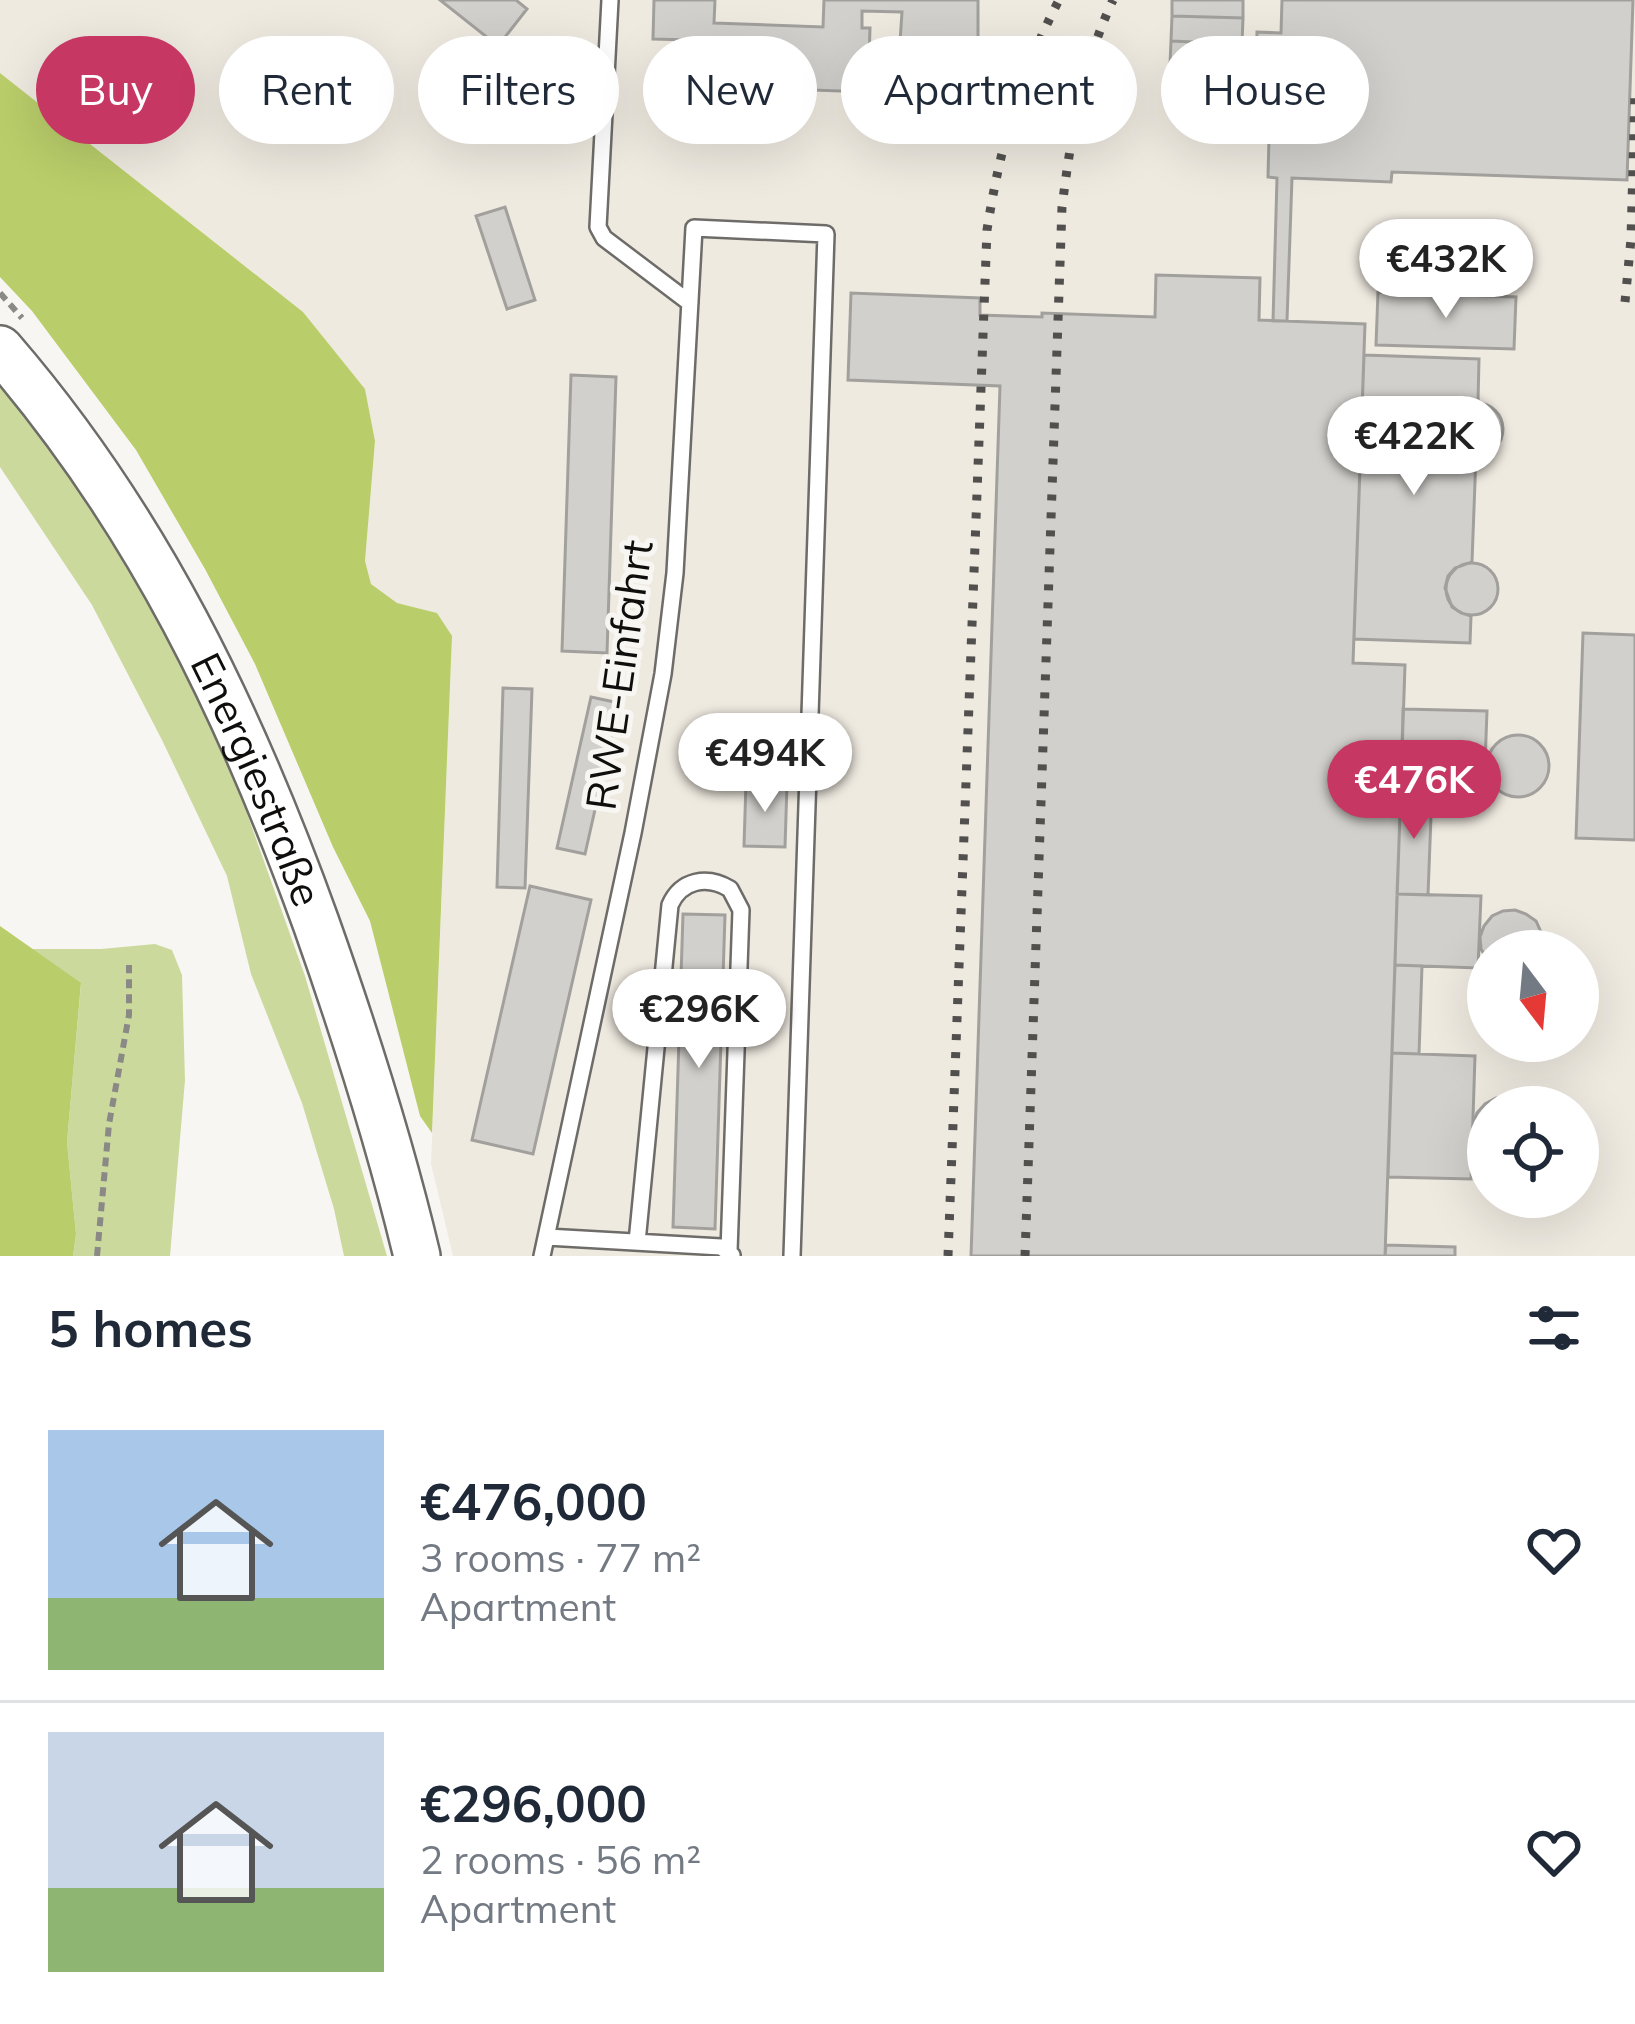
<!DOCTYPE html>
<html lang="en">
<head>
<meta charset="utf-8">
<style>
  :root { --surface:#fff; --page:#f2f2f3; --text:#1f2937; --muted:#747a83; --line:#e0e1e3; --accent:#c63863 }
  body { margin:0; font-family:Mulish,sans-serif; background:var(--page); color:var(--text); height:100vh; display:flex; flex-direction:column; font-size:45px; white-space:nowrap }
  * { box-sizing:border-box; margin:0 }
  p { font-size:39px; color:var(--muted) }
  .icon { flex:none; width:66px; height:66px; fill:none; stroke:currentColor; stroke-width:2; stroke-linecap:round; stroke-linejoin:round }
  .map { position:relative; height:1256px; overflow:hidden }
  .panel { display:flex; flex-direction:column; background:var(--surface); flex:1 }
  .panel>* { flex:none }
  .guide { position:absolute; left:36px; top:36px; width:1563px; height:108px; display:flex; gap:24px }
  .needle { width:78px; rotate:164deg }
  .tools { position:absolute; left:1467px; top:930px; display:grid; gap:24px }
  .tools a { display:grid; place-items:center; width:132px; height:132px; border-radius:50%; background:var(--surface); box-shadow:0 12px 48px #0002; font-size:60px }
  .price { position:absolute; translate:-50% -102px; padding:0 27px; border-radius:42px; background:#fff; color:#222; font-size:39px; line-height:78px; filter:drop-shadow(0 3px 6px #0008) }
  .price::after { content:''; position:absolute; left:50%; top:72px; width:36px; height:27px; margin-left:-18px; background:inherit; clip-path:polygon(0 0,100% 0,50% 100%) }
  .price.active { background:var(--accent); color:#fff }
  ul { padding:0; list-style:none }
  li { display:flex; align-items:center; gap:36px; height:300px; padding:0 48px }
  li+li { border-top:3px solid var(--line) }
  li span { display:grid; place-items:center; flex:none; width:336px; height:240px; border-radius:0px; color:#555 }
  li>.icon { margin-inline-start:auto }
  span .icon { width:144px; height:144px; fill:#fffc; stroke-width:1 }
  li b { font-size:51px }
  h2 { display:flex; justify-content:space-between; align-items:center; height:144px; padding:0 48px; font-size:51px }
  .pill { padding:0 42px; border-radius:54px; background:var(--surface); box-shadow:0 12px 48px #0002; font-size:42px; line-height:108px }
  .pill.active { background:var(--accent); color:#fff }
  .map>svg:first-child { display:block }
  .built { fill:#efeae0; fill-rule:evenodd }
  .green { fill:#cbd99d }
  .forest { fill:#b9cd6a }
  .building { fill:#d2d0cc; stroke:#a2a09d; stroke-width:3 }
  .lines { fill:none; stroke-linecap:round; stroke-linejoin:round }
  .lane-casing { stroke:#6e6c69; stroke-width:20 }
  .secondary-casing { stroke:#6e6c69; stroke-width:50 }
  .path { stroke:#8a8986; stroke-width:6; stroke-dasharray:9 6; stroke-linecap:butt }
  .lane { stroke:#fff; stroke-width:15 }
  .secondary { stroke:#fff; stroke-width:45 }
  .rail { stroke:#51504e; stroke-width:9; stroke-dasharray:6 12; stroke-linecap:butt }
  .labels { text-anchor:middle; stroke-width:10; stroke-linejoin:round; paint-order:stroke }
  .street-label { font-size:42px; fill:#0f0e0d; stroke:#f8f6f2 }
</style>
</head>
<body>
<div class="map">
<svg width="1635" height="1256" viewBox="0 0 1635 1256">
  <rect width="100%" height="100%" fill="#f8f6f2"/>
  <path class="built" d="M0,0h1635v1256h-1182l-22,-92 21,-527 -15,-24 -40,-10 -26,-19 -6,-22 10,-121 -10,-52 -62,-77 -303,-239zM1488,951h90v90h-90zM1488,1107h90v90h-90z"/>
  <path class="green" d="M0,384l20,21 104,145 54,104 62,140 65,182 82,280h-43l-10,-47 -32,-106 -51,-129 -24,-98 -65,-136 -70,-135 -92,-138z
    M155,944l17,6 10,25 3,105 -15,176h-97l3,-22 -9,-92 14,-158 -49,-35h69z"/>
  <path class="forest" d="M0,73l303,239 62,77 10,52 -10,120 6,23 26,19 40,10 15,23 -20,497 -12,-17 -50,-195 -37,-74 -78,-183 -50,-95 -69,-119 -104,-139 -32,-34z
    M0,926l81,57 -14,159 9,92 -3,22h-73z"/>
  <path class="building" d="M440,0h76l11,9 -29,37z
    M654,0h61l-1,23 109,4 1,-27h154v41l-78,1 2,-30 -40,-1v17h8l-2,64 -146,-5v9l-34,-1 2,-55 -37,-1z
    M1172,0h71v18l-71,-2z
    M1282,0h351l-6,180 -235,-8 -1,10 -99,-4 -5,143h-14l4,-143 -9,-1 2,-78 -15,-1 2,-66 24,1z
    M1172,16l71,2 -1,26 -71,-3z
    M1171,41l71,3 -1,46 -72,-3z
    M505,207l30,93 -28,9 -31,-93z
    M1156,275l104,3 -1,42 106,4 -12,339 52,2 -20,591h-414l29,-870 -152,-6 3,-87 129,5v17l62,2v-4l113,4z
    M1378,292l138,5 -2,52 -138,-4z
    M1364,355l115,4 -1,43 -18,6 -6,8 -4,12 8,19 8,6 10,2 -4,107 -17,6 -7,8 -3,12 7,19 9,6 10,3 -1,27 -116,-4z
    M571,375l45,2 -9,276 -45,-2z
    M1451 429a26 26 0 1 1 52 0a26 26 0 1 1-52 0Z
    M1446 589a26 26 0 1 1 52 0a26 26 0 1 1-52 0Z
    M1583,633l52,2v205l-59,-2z
    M503,688l29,1 -7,199 -28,-1z
    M591,697l28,6 -34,151 -28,-6z
    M1403,709l84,2 -3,81 -83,-3z
    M1487 766a31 31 0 1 1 62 0a31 31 0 1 1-62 0Z
    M746,782l41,2 -2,63 -41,-1z
    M1401,789l31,1 -4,105 -31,-1z
    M530,886l61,14 -58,254 -61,-14z
    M1397,894l84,2 -3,72 -83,-3z
    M1515,910l11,4 10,7 5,11 -1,19h-52v10l-7,-12 -1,-12 4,-11 8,-10 11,-5z
    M683,914l42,1 -10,314 -42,-2z
    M1395,965l27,1 -3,88 -27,-1z
    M1392,1053l83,3 -4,123 -83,-2z
    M1508,1097l11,4 7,6h-38v46l-13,-17 -1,-12 3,-11 8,-9 11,-6z
    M1386,1245l69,2v9h-70z"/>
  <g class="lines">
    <defs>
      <path id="lane" d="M610,0l-12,227 6,11 86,65
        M547,1237l174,10 11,8
        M637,1242l33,-337c11,-25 37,-30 60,-16l11,21 -12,341
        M542,1256l91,-423 30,-159 12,-101 19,-345 132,6 -34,1022"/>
      <g id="secondary">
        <path id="s1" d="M0,349c147,170 240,363 316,574 39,110 74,220 101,333"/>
      </g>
    </defs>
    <use href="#lane" class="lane-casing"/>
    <use href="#secondary" class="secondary-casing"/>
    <path class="path" d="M0,293l22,25
      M97,1256l12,-132 20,-109v-50"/>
    <use href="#lane" class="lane"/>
    <use href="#secondary" class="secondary"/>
    <path class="rail" d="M1625,302l6,-63 4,-147
      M948,1256l39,-1026c13,-83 33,-155 72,-230
      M1025,1256l37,-1049c9,-71 20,-141 51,-207"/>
  </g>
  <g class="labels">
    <g class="street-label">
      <text transform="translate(619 675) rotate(-82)" y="15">RWE-Einfahrt</text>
      <text dy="15" stroke="none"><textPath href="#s1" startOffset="504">Energiestraße</textPath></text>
    </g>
  </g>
</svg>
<div class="tools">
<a><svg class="needle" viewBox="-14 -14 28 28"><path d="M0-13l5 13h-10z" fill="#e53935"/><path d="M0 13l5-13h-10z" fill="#747a83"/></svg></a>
<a><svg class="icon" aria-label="locate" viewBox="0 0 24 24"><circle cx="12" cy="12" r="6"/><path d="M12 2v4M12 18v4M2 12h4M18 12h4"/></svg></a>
</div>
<b class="price" style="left:1446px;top:321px">€432K</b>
<b class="price" style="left:1414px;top:498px">€422K</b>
<b class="price" style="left:765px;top:815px">€494K</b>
<b class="price active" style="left:1414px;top:842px">€476K</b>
<b class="price" style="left:699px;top:1071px">€296K</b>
<div class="guide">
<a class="pill active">Buy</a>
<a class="pill">Rent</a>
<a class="pill">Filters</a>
<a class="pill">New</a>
<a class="pill">Apartment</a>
<a class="pill">House</a>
</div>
</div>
<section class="panel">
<h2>5 homes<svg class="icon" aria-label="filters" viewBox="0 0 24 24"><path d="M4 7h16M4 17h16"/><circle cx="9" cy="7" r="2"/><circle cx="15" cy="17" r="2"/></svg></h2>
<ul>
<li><span style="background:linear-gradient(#a9c7e8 70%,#8fb573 0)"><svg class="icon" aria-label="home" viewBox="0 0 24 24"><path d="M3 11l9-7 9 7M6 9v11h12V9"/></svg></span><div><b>€476,000</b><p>3 rooms · 77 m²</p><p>Apartment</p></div><svg class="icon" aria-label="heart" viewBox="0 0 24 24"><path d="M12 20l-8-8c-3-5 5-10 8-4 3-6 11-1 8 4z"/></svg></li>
<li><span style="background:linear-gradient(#c9d6e8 65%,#8fb573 0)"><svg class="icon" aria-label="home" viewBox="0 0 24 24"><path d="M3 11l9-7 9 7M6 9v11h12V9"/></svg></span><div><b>€296,000</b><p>2 rooms · 56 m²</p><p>Apartment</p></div><svg class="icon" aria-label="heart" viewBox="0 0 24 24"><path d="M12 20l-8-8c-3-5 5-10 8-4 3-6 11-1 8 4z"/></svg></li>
</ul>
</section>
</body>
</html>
